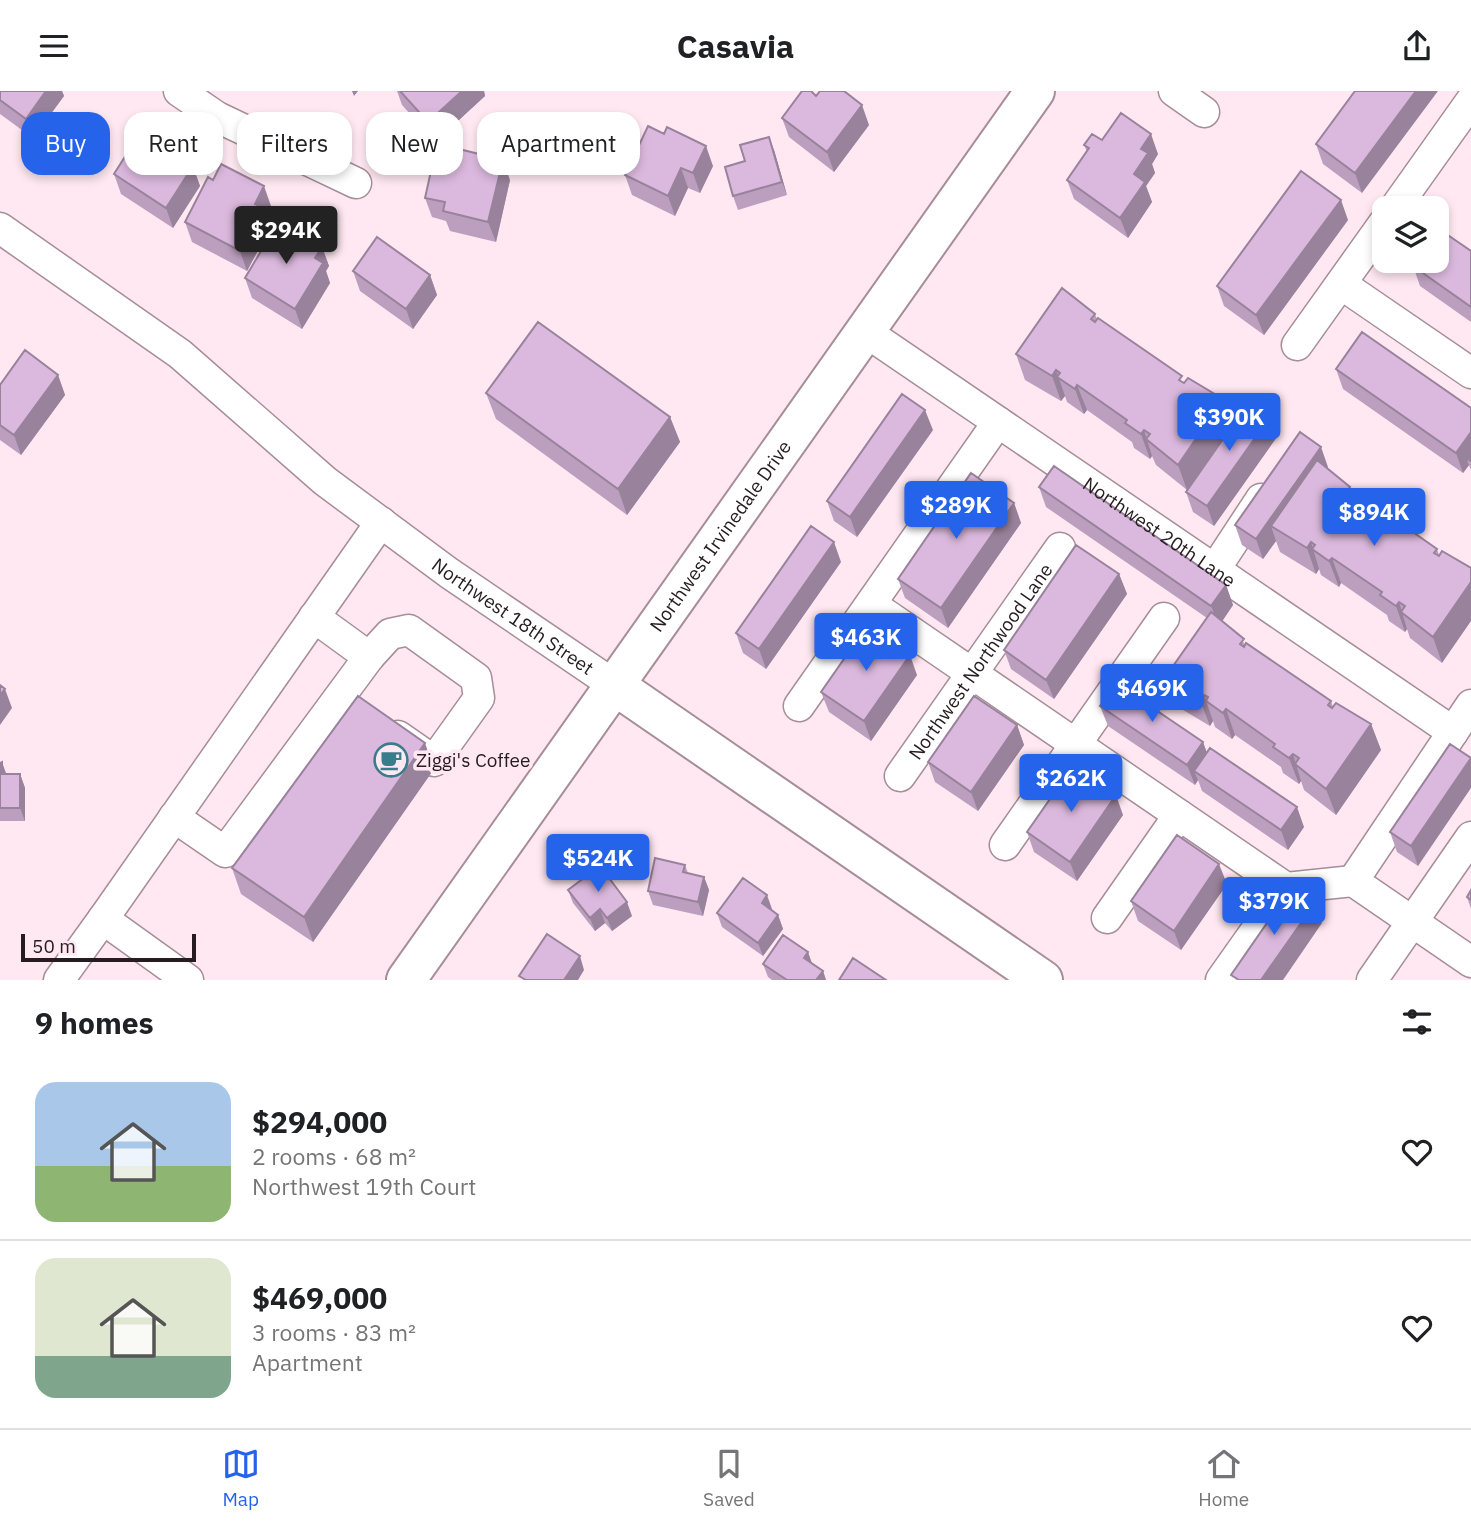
<!DOCTYPE html>
<html lang="en">
<head>
<meta charset="utf-8">
<style>
  :root { --surface:#fff; --page:#f2f2f2; --text:#202124; --muted:#757577; --line:#e0e0e0; --accent:#2563eb }
  body { margin:0; font-family:"IBM Plex Sans",sans-serif; background:var(--page); color:var(--text); height:100vh; display:flex; flex-direction:column; font-size:26px; white-space:nowrap }
  * { box-sizing:border-box; margin:0 }
  p { font-size:23px; color:var(--muted) }
  .icon { flex:none; width:38px; height:38px; fill:none; stroke:currentColor; stroke-width:2; stroke-linecap:round; stroke-linejoin:round }
  .map { position:relative; height:889px; overflow:hidden }
  .details { display:flex; flex-direction:column; background:var(--surface); flex:1 }
  .details>* { flex:none }
  .banner { position:absolute; left:21px; top:21px; width:700px; height:63px; display:flex; gap:14px }
  .tools { position:absolute; left:1372px; top:105px; display:grid; gap:14px }
  .tools a { display:grid; place-items:center; width:77px; height:77px; border-radius:14px; background:var(--surface); box-shadow:0 4px 10px #0003; font-size:35px }
  .scale { position:absolute; left:21px; bottom:18px; width:175px; box-sizing:border-box; padding-left:7px; border:4px solid #261c20; border-top:0; font-size:19px; line-height:24px; white-space:nowrap; color:#261c20; -webkit-text-stroke:5px #ffe8f1; paint-order:stroke }
  .price { position:absolute; translate:-50% -60px; padding:0 16px; border-radius:7px; background:var(--accent); color:#fff; font-size:23px; line-height:46px; filter:drop-shadow(0 2px 4px #0008) }
  .price::after { content:''; position:absolute; left:50%; top:42px; width:21px; height:16px; margin-left:-10px; background:inherit; clip-path:polygon(0 0,100% 0,50% 100%) }
  .price.on { background:#222; color:#fff }
  ul { padding:0; list-style:none }
  li { display:flex; align-items:center; gap:21px; height:175px; padding:0 35px }
  li+li { border-top:2px solid var(--line) }
  li span { display:grid; place-items:center; flex:none; width:196px; height:140px; border-radius:21px; color:#555 }
  li>.icon { margin-inline-start:auto }
  span .icon { width:84px; height:84px; fill:#fffc; stroke-width:1 }
  li b { font-size:30px }
  h2 { display:flex; justify-content:space-between; align-items:center; height:84px; padding:0 35px; font-size:30px }
  .pill { padding:0 24px; border-radius:21px; background:var(--surface); box-shadow:0 4px 10px #0003; font-size:24px; line-height:63px }
  .pill.on { background:var(--accent); color:#fff }
  header { display:flex; justify-content:space-between; align-items:center; height:91px; padding:0 35px; background:var(--surface); font-size:32px; font-weight:700 }
  .tab-bar { display:flex; justify-content:space-around; align-items:center; height:98px; border-top:2px solid var(--line); background:var(--surface); font-size:19px; color:var(--muted) }
  .tab-bar a { display:grid; justify-items:center; gap:4px }
  .tab-bar .on { color:var(--accent) }
  .map>svg:first-child { display:block }
  .lines { fill:none; stroke-linecap:round; stroke-linejoin:round }
  .minor-casing { stroke:#a68d97; stroke-width:33 }
  .major-casing { stroke:#a68d97; stroke-width:42 }
  .minor { stroke:#fff; stroke-width:30 }
  .major { stroke:#fff; stroke-width:38 }
  .wall { fill:#bc9fbf }
  .shaded-wall { fill:#99829b }
  .building { fill:#dbb9de; stroke:#99829b; stroke-width:2 }
  .labels { text-anchor:middle; stroke-width:7; stroke-linejoin:round; paint-order:stroke }
  .street-label { font-size:19px; fill:#261c20; stroke:#ffe8f1 }
  .poi-label { font-size:19px; fill:#261c20; stroke:#ffe8f1; text-anchor:start }
</style>
</head>
<body>
<header><svg class="icon" aria-label="menu" viewBox="0 0 24 24"><path d="M4 6h16M4 12h16M4 18h16"/></svg>Casavia<svg class="icon" aria-label="share" viewBox="0 0 24 24"><path d="M12 15V3M7 8l5-5 5 5M5 13v7h14v-7"/></svg></header>
<div class="map">
<svg width="1471" height="889" viewBox="0 0 1471 889">
  <rect width="100%" height="100%" fill="#ffe8f1"/>
  <g class="lines">
    <defs>
      <g id="minor">
        <path d="M179,0l38,26 139,66"/>
        <path d="M1174,0l30,21"/>
        <path d="M1395,117l76,-107"/>
        <path id="s1" d="M0,137l180,126 145,127 124,92 165,112"/>
        <path d="M1341,193l130,89"/>
        <path id="s2" d="M866,241l587,400"/>
        <path d="M1297,254l87,-122"/>
        <path d="M1215,478l46,-70"/>
        <path d="M872,514l414,283 67,-7"/>
        <path d="M369,566l21,-23 19,-4 67,48 3,20 -45,63 -36,-25"/>
        <path d="M1471,614l-118,176 118,81"/>
        <path d="M799,615l199,-284"/>
        <path id="s3" d="M900,685l160,-228"/>
        <path d="M174,726l51,35 144,-195 -55,-40"/>
        <path d="M1005,754l159,-227"/>
        <path d="M1107,827l72,-103"/>
        <path d="M59,889l44,-61"/>
        <path d="M188,889l-85,-61 278,-397"/>
        <path d="M1221,889l65,-92"/>
        <path d="M1372,889l99,-143"/>
      </g>
      <g id="major">
        <path d="M614,594l429,295"/>
        <path id="s4" d="M406,889l629,-889"/>
      </g>
    </defs>
    <use href="#minor" class="minor-casing"/>
    <use href="#major" class="major-casing"/>
    <use href="#minor" class="minor"/>
    <use href="#major" class="major"/>
  </g>
  <path class="wall" d="M0,0h62l2,5 -31,42 -33,-24z
    M397,0h87l1,5 -50,46 -33,-37z
    M1355,0l7,102 -39,-29 -7,-20z
    M816,5l53,29 -35,47 -45,-35 -7,-19z
    M648,35l65,40 -13,27 -12,-5 -13,28 -43,-21 -7,-20z
    M145,46l49,9 8,20 -6,9 4,11 -27,42 -52,-34 -7,-20z
    M1102,49l56,14 -6,10 3,9 -9,13 6,16 -24,36 -54,-39 -7,-19 20,-28 -3,-7z
    M774,59l13,45 -49,15 -5,-14 12,-35z
    M510,89l-14,62 -46,-11 -4,-10 -14,-4 -7,-19z
    M271,115l-5,10 4,12 -23,43 -55,-29 -7,-20z
    M1348,129l-84,115 -40,-29 -7,-20z
    M275,148l47,8 7,19 -3,5 4,12 -28,46 -50,-31 -7,-20z
    M1471,160v71l-51,-36 -7,-20z
    M353,180l77,4 7,20 -24,34 -53,-38z
    M1095,223l2,5 87,64 39,16 9,26 40,-11 7,20 -65,92 -21,-14 -7,-20 1,-2 -31,-25 -4,-9 -2,3 -16,-11 -2,-6 -45,-32 -3,4 -17,-12 -2,-6 -4,5 -36,-21 -9,-26z
    M1336,278l135,39v62l-2,-5 -6,8 -120,-84z
    M58,284l7,20 -44,60 -21,-15v-55z
    M486,302l184,24 10,25 -53,73 -131,-96z
    M933,339l-76,107 -23,-16 -7,-20z
    M1328,376l-1,2 23,18 2,5 85,57 2,6 3,108 -32,-25 -3,-9 -2,3 -16,-11 -2,-6 -46,-32 -2,4 -18,-12 -2,-6 -3,5 -36,-22 -4,-11 -13,18 -21,-14 -7,-20z
    M1039,396l187,98 7,20 -11,16 23,23 86,57 2,6 38,17 10,26 -45,65 -32,-25 -3,-9 -2,3 -16,-11 -2,-6 -46,-32 -3,4 -17,-12 -2,-6 -3,5 -37,-22 -9,-25 43,-61 -161,-111z
    M1014,412l7,20 -73,105 -43,-30 -7,-19z
    M841,471l-75,107 -23,-16 -7,-20z
    M1119,483l8,20 -73,105 -43,-30 -7,-19z
    M917,584l-46,66 -42,-29 -8,-20z
    M1100,615l103,36 4,11 97,74 -16,23 -86,-59 -4,-11 -3,5 -87,-59z
    M1017,634l7,20 -46,66 -43,-29 -7,-20z
    M1450,653l-32,122 -21,-14 -7,-20z
    M0,672l6,11h14l5,14v33h-25z
    M434,678l-121,173 -72,-48 -9,-26z
    M1123,724l-46,66 -43,-29 -7,-20z
    M685,774l3,8 16,4 5,13 -6,26 -50,-11 -5,-14z
    M1227,793l-46,66 -43,-29 -7,-20z
    M568,799l64,26 -20,15 -7,-8 -10,8 -22,-28z
    M1471,799v19l-4,-12z
    M772,818l-1,1 7,5 5,14 -20,27 -41,-29 -5,-14z
    M763,873l60,7 3,9h-54l-4,-3z"/>
  <path class="shaded-wall" d="M46,0h16l2,5 -31,42 -7,-19z
    M352,0h6l-4,5z
    M462,0h22l1,5 -50,46 -7,-20z
    M1416,0h22l-76,102 -7,-20z
    M862,14l7,20 -35,47 -7,-20z
    M1151,43l7,20 -6,10 3,9 -9,13 6,16 -24,36 -8,-20 21,-69z
    M769,46l5,13 13,45 -5,-13z
    M194,55l8,20 -6,9 4,11 -27,42 -7,-20 19,-47z
    M706,55l7,20 -13,27 -7,-20z
    M503,69l7,20 -14,62 -8,-20z
    M681,77l7,20 -13,28 -7,-20z
    M264,95l7,20 -5,10 4,12 -23,43 -7,-20 15,-47z
    M1341,109l7,20 -84,115 -8,-20z
    M322,156l7,19 -3,5 4,12 -28,46 -7,-20 20,-51z
    M430,184l7,20 -24,34 -7,-20z
    M1056,279l9,26 -4,5 -9,-25z
    M58,284l7,20 -44,60 -7,-20z
    M1077,294l10,25 -3,4 -9,-25z
    M1223,308l9,26 -45,65 -9,-25z
    M925,319l8,20 -76,107 -7,-20z
    M1272,323l7,20 -65,92 -7,-20z
    M670,326l10,25 -53,73 -9,-26z
    M1144,339l8,26 -2,3 -9,-25z
    M1471,341v30l-4,-2 2,5 -6,8 -7,-20z
    M1321,356l7,20 -46,66 -11,-7 5,15 -13,18 -7,-20z
    M1014,412l7,20 -73,105 -7,-20z
    M834,451l7,20 -75,107 -7,-20z
    M1311,451l8,27 -3,5 -9,-26z
    M1332,467l9,25 -2,4 -10,-26z
    M1119,483l8,20 -73,105 -8,-19z
    M1471,491v39l-29,42 -9,-26z
    M1226,494l7,20 -14,21 -8,-20z
    M1399,511l8,27 -2,3 -9,-26z
    M910,564l7,20 -46,66 -7,-20z
    M5,598l7,19 -12,17v-30z
    M1204,604l9,26 -3,5 -10,-26z
    M1226,618l9,26 -3,4 -9,-26z
    M1371,633l10,26 -45,65 -10,-26z
    M1017,634l7,20 -46,66 -7,-19z
    M1203,651l7,20 -16,9 4,9 -3,5 -8,-20z
    M425,652l9,26 -121,173 -9,-25z
    M1293,663l8,27 -2,3 -10,-26z
    M1471,667v30l-53,78 -7,-20z
    M2,671l5,14 -5,-2z
    M20,683l5,14v33l-5,-13z
    M1116,704l7,20 -46,66 -7,-19z
    M1297,716l7,20 -16,23 -7,-20z
    M1219,773l8,20 -46,66 -7,-19z
    M704,786l5,13 -6,26 -5,-14z
    M767,804l5,14 -5,8 -5,-14z
    M627,811l5,14 -20,15 -5,-13z
    M1315,812l7,20 -39,57h-22z
    M600,818l5,14 -10,8 -5,-13z
    M778,824l5,14 -20,27 -5,-13z
    M808,861l5,14 -9,-8z
    M580,865l4,14 -6,10h-14z
    M823,880l3,9h-10z"/>
  <path class="building" d="M0,0h46l-20,28 -26,-19z
    M400,0h62l-34,31z
    M802,0h9l5,5 4,-5h24l18,14 -35,47 -45,-34z
    M1355,0h61l-61,82 -39,-29z
    M1121,22l30,21 -10,15 7,4 -14,21 11,8 -25,36 -53,-38 22,-32 -5,-3 8,-11 10,6z
    M156,30l38,25 -9,15 8,5 -27,42 -52,-34 26,-41 5,4z
    M648,35l16,8 3,-7 39,19 -13,27 -12,-5 -13,28 -43,-21z
    M769,46l13,45 -49,14 -8,-29 20,-6 -5,-16z
    M451,56l52,13 -15,62 -45,-11 2,-9 -20,-4 10,-45 14,3z
    M221,73l43,22 -9,18 8,4 -23,43 -55,-29 23,-45 5,3z
    M1301,80l40,29 -85,115 -39,-29z
    M284,132l38,24 -7,11 8,5 -28,46 -50,-31 25,-42 5,3z
    M1439,138l32,22v56l-58,-41 4,-5h20v-28z
    M377,146l53,38 -24,34 -53,-38z
    M1062,197l33,26 -4,5 4,3 3,-4 84,58 -3,4 5,3 4,-5 35,21 -45,66 -32,-26 4,-5 -6,-4 -3,4 -16,-11 2,-3 -50,-35 -2,4 -18,-12 3,-4 -4,-3 -4,6 -36,-22z
    M538,231l132,95 -52,72 -132,-96z
    M1362,241l109,76v24l-15,21 -120,-84z
    M25,259l33,25 -44,60 -14,-10v-40z
    M902,303l23,16 -75,107 -23,-16z
    M1251,308l21,15 -65,92 -21,-14z
    M1300,341l21,15 -65,92 -21,-14z
    M1317,369l33,27 -4,5 4,2 3,-4 84,59 -3,4 5,3 3,-5 29,17v14l-38,55 -32,-25 4,-6 -6,-4 -3,4 -16,-11 2,-3 -50,-34 -3,3 -17,-12 3,-4 -4,-3 -4,6 -36,-22z
    M1054,375l172,119 -15,21 -172,-119z
    M971,382l43,30 -73,105 -43,-29z
    M811,435l23,16 -75,107 -23,-16z
    M1076,454l43,29 -73,106 -42,-30z
    M1211,521l33,27 -4,5 4,3 2,-4 85,58 -3,4 4,3 4,-5 35,21 -45,65 -31,-25 4,-6 -6,-4 -4,4 -16,-11 2,-3 -49,-35 -3,4 -17,-12 2,-4 -4,-2 -4,5 -36,-21z
    M867,535l43,29 -46,66 -43,-29z
    M1116,592l87,59 -16,23 -87,-59z
    M0,594l5,4 -5,6z
    M358,605l67,47 -121,174 -72,-49z
    M974,605l43,29 -46,67 -43,-30z
    M1450,653l21,14 -60,88 -21,-14z
    M1210,657l87,59 -16,23 -87,-59z
    M2,671v12h18v34h-20v-45z
    M1073,675l43,29 -46,67 -43,-30z
    M1177,744l42,29 -45,67 -43,-30z
    M655,767l30,7 -2,7 21,5 -6,25 -50,-11z
    M600,775l27,36 -20,16 -7,-9 -10,9 -22,-28z
    M743,787l24,17 -5,8 16,12 -20,28 -41,-30z
    M1292,796l23,16 -54,77h-22l-8,-5z
    M1471,799v10l-4,-3z
    M547,843l33,22 -16,24h-38l-7,-4z
    M783,844l25,17 -4,6 19,13 -7,9h-29l-24,-16z
    M853,867l33,22h-47z"/>
  <defs>
    <symbol id="cafe-ring" viewBox="-11 -11 22 22"><circle r="9.5" fill="#ffe8f1" stroke="#397d8c" stroke-width="1.5"/><path d="M-5.5-4.5H6V0H3Q3 3.5 0 3.5H-2.5Q-5.5 3.5-5.5 0ZM3-3.2v2h1.7v-2ZM-6 4.5H4V6H-6Z" fill="#397d8c"/></symbol>
  </defs>
  <g fill-rule="evenodd">
    <use href="#cafe-ring" x="372" y="650" width="38" height="38"/>
  </g>
  <g class="labels">
    <g class="street-label">
      <text dy="7" stroke="none"><textPath href="#s2" startOffset="355">Northwest 20th Lane</textPath></text>
      <text dy="7" stroke="none"><textPath href="#s4" startOffset="544">Northwest Irvinedale Drive</textPath></text>
      <text dy="7" stroke="none"><textPath href="#s1" startOffset="644">Northwest 18th Street</textPath></text>
      <text dy="7" stroke="none"><textPath href="#s3" startOffset="140">Northwest Northwood Lane</textPath></text>
    </g>
    <g class="poi-label">
      <text x="416" y="676">Ziggi's Coffee</text>
    </g>
  </g>
</svg>
<div class="tools">
<a><svg class="icon" aria-label="layers" viewBox="0 0 24 24"><path d="M12 4l9 5-9 5-9-5zM3 14l9 5 9-5"/></svg></a>
</div>
<div class="scale">50 m</div>
<b class="price on" style="left:286px;top:175px">$294K</b>
<b class="price" style="left:1229px;top:362px">$390K</b>
<b class="price" style="left:956px;top:450px">$289K</b>
<b class="price" style="left:1374px;top:457px">$894K</b>
<b class="price" style="left:866px;top:582px">$463K</b>
<b class="price" style="left:1152px;top:633px">$469K</b>
<b class="price" style="left:1071px;top:723px">$262K</b>
<b class="price" style="left:598px;top:803px">$524K</b>
<b class="price" style="left:1274px;top:846px">$379K</b>
<div class="banner">
<a class="pill on">Buy</a>
<a class="pill">Rent</a>
<a class="pill">Filters</a>
<a class="pill">New</a>
<a class="pill">Apartment</a>
</div>
</div>
<section class="details">
<h2>9 homes<svg class="icon" aria-label="filters" viewBox="0 0 24 24"><path d="M4 7h16M4 17h16"/><circle cx="9" cy="7" r="2"/><circle cx="15" cy="17" r="2"/></svg></h2>
<ul>
<li><span style="background:linear-gradient(#a9c7e8 60%,#8fb573 0)"><svg class="icon" aria-label="home" viewBox="0 0 24 24"><path d="M3 11l9-7 9 7M6 9v11h12V9"/></svg></span><div><b>$294,000</b><p>2 rooms · 68 m²</p><p>Northwest 19th Court</p></div><svg class="icon" aria-label="heart" viewBox="0 0 24 24"><path d="M12 20l-8-8c-3-5 5-10 8-4 3-6 11-1 8 4z"/></svg></li>
<li><span style="background:linear-gradient(#dfe7d0 70%,#7fa58c 0)"><svg class="icon" aria-label="home" viewBox="0 0 24 24"><path d="M3 11l9-7 9 7M6 9v11h12V9"/></svg></span><div><b>$469,000</b><p>3 rooms · 83 m²</p><p>Apartment</p></div><svg class="icon" aria-label="heart" viewBox="0 0 24 24"><path d="M12 20l-8-8c-3-5 5-10 8-4 3-6 11-1 8 4z"/></svg></li>
</ul>
</section>
<nav class="tab-bar">
<a class="on"><svg class="icon" aria-label="map" viewBox="0 0 24 24"><path d="M3 6l6-2 6 2 6-2v14l-6 2-6-2-6 2zM9 4v14M15 6v14"/></svg>Map</a>
<a><svg class="icon" aria-label="saved" viewBox="0 0 24 24"><path d="M7 4h10v16l-5-4-5 4z"/></svg>Saved</a>
<a><svg class="icon" aria-label="home" viewBox="0 0 24 24"><path d="M3 11l9-7 9 7M6 9v11h12V9"/></svg>Home</a>
</nav>
</body>
</html>
